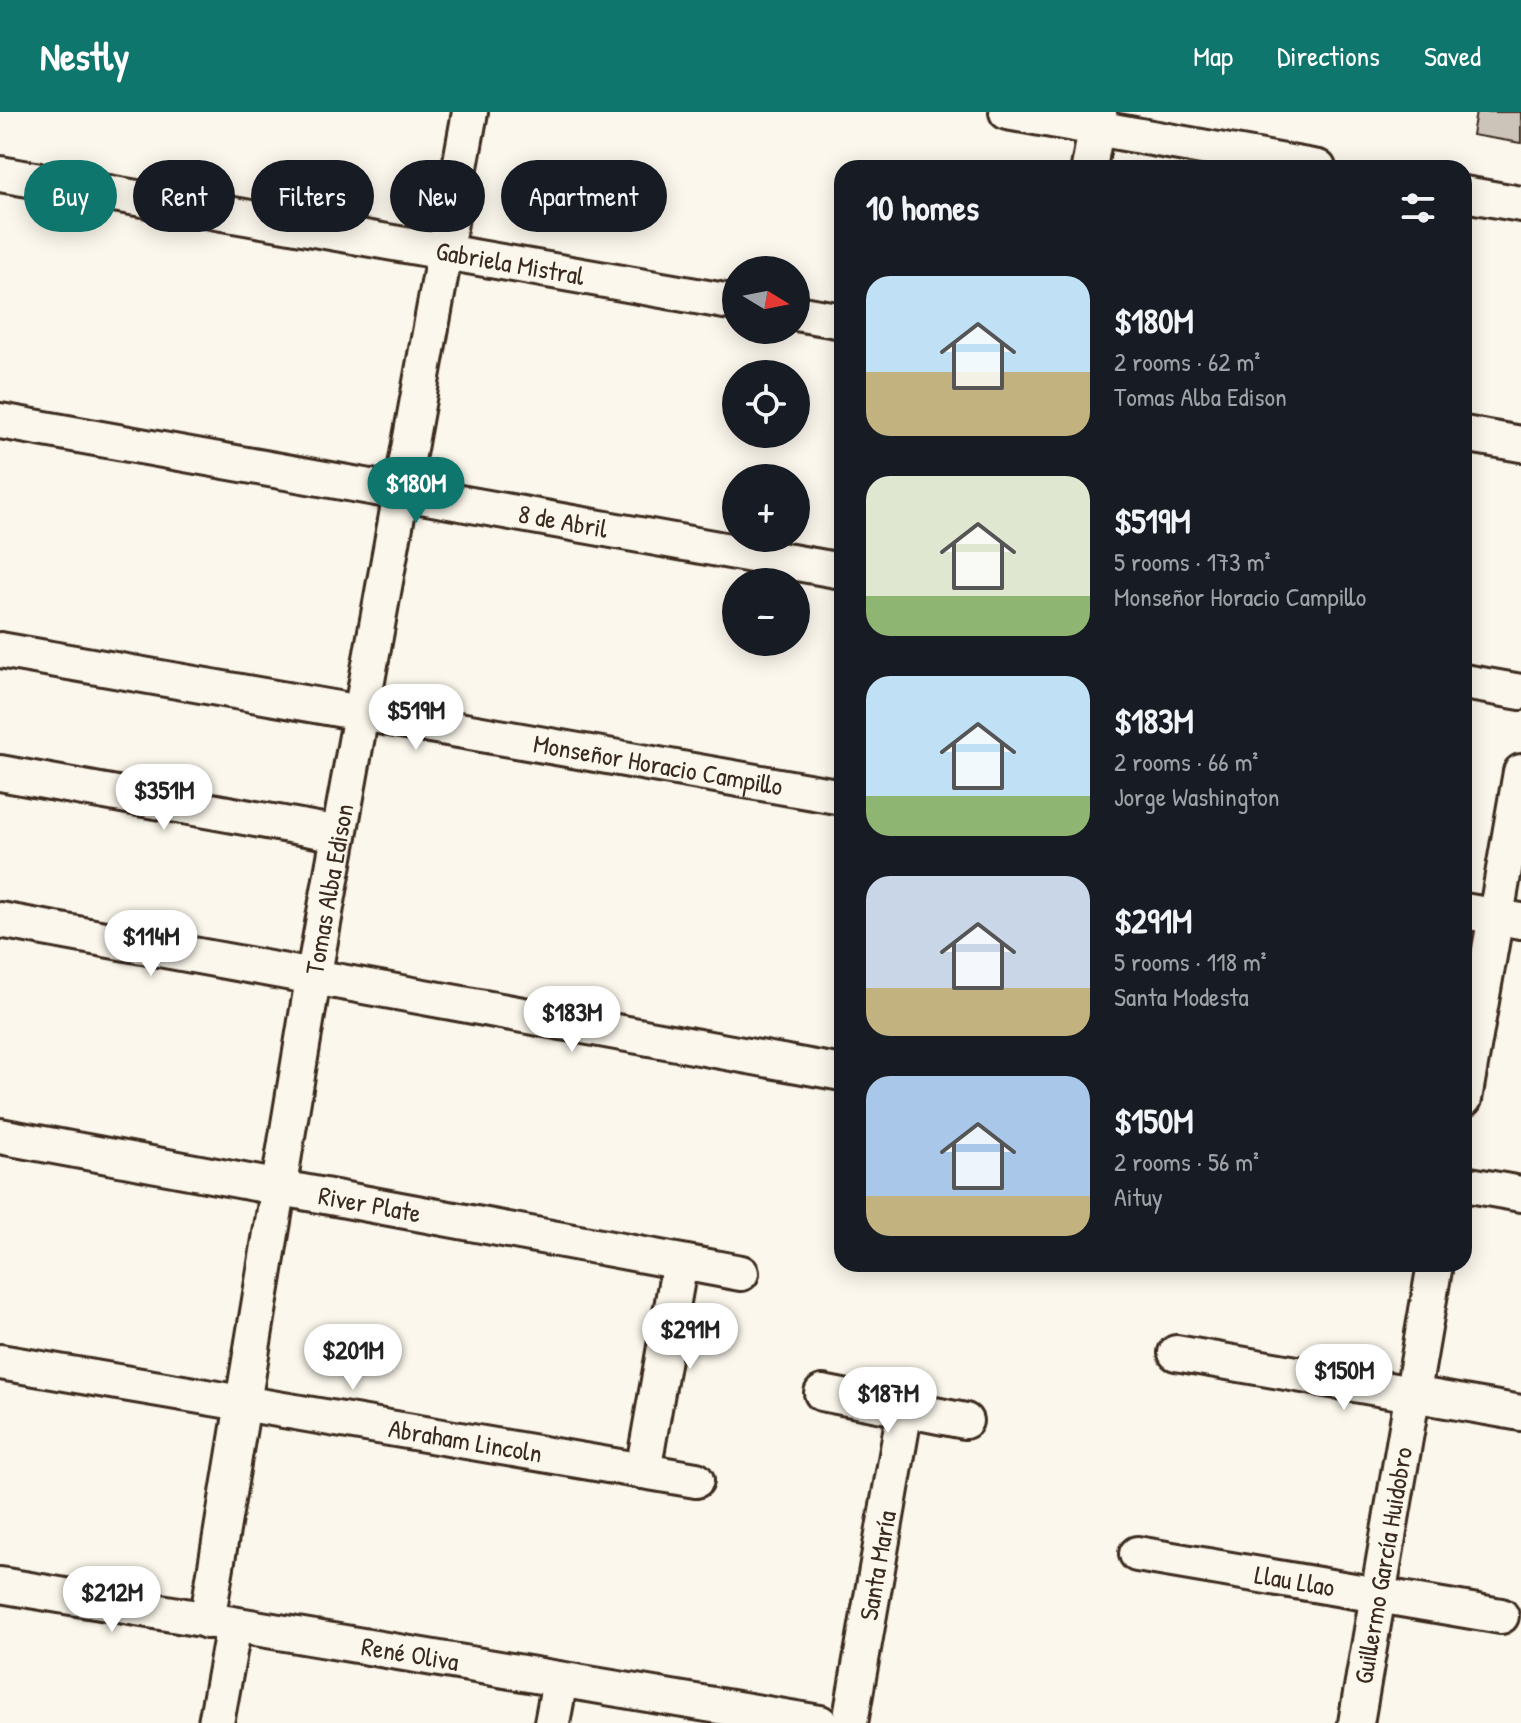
<!DOCTYPE html>
<html lang="en">
<head>
<meta charset="utf-8">
<style>
  :root { --surface:#171b24; --page:#20242c; --text:#f1f3f6; --muted:#9ea1a6; --accent:#0f766e }
  body { margin:0; font-family:"Patrick Hand",sans-serif; background:var(--page); color:var(--text); height:100vh; display:flex; flex-direction:column; font-size:30px; white-space:nowrap }
  * { box-sizing:border-box; margin:0 }
  p { font-size:26px; color:var(--muted) }
  .icon { flex:none; width:44px; height:44px; fill:none; stroke:currentColor; stroke-width:2; stroke-linecap:round; stroke-linejoin:round }
  .map { position:relative; flex:1; overflow:hidden }
  .details { position:absolute; left:834px; top:48px; width:638px; height:1112px; display:flex; flex-direction:column; background:var(--surface); border-radius:24px; box-shadow:0 4px 20px #0003 }
  .details>* { flex:none }
  .banner { position:absolute; left:24px; top:48px; width:690px; height:72px; display:flex; gap:16px }
  .needle { width:52px; rotate:100deg }
  .buttons { position:absolute; left:722px; top:144px; display:grid; gap:16px }
  .buttons a { display:grid; place-items:center; width:88px; height:88px; border-radius:50%; background:var(--surface); box-shadow:0 4px 20px #0003; font-size:40px }
  .price { position:absolute; translate:-50% -68px; padding:0 18px; border-radius:28px; background:#fff; color:#222; font-size:26px; line-height:52px; filter:drop-shadow(0 2px 4px #0008) }
  .price::after { content:''; position:absolute; left:50%; top:48px; width:24px; height:18px; margin-left:-12px; background:inherit; clip-path:polygon(0 0,100% 0,50% 100%) }
  .price.selected { background:var(--accent); color:#fff }
  ul { padding:0; list-style:none }
  li { display:flex; align-items:center; gap:24px; height:200px; padding:0 32px }
  li span { display:grid; place-items:center; flex:none; width:224px; height:160px; border-radius:24px; color:#555 }
  li>.icon { margin-inline-start:auto }
  span .icon { width:96px; height:96px; fill:#fffc; stroke-width:1 }
  li b { font-size:34px }
  h2 { display:flex; justify-content:space-between; align-items:center; height:96px; padding:0 32px; font-size:34px }
  .tag { padding:0 28px; border-radius:36px; background:var(--surface); box-shadow:0 4px 20px #0003; font-size:28px; line-height:72px }
  .tag.selected { background:var(--accent); color:#fff }
  header { display:flex; align-items:center; gap:48px; box-sizing:border-box; height:112px; padding:0 40px; background:var(--accent); color:#fff }
  header strong { font-size:38px }
  nav { display:flex; gap:44px; margin-inline-start:auto; font-size:28px }
  .map>svg:first-child { display:block }
  .building { fill:#ccc4b9; stroke:#3b2a1e; stroke-width:2 }
  .lines { fill:none; stroke-linecap:round; stroke-linejoin:round }
  .minor-casing { stroke:#3b2a1e; stroke-width:40 }
  .minor { stroke:#fbf7ec; stroke-width:34 }
  .labels { text-anchor:middle; stroke-width:8; stroke-linejoin:round; paint-order:stroke }
  .street-label { font-size:26px; fill:#3b2a1e; stroke:#fbf7ec }
</style>
</head>
<body>
<header>
<strong>Nestly</strong>
<nav><a>Map</a><a>Directions</a><a>Saved</a></nav>
</header>
<div class="map">
<svg width="1521" height="1611" viewBox="0 0 1521 1611">
  <rect width="100%" height="100%" fill="#fbf7ec"/>
  <filter id="ink" filterUnits="userSpaceOnUse"><feTurbulence type="fractalNoise" baseFrequency=".0125" numOctaves="2"/><feDisplacementMap in="SourceGraphic" scale="16" xChannelSelector="R" yChannelSelector="G"/><feConvolveMatrix kernelMatrix="1 2 1 2 8 2 1 2 1" color-interpolation-filters="sRGB"/></filter>
  <g filter="url(#ink)">
    <path class="building" d="M1476,0h45v31l-49,-8z"/>
    <g class="lines">
      <defs>
        <g id="minor">
          <path d="M1007,0l311,56"/>
          <path d="M1089,56l10,-56"/>
          <path id="s1" d="M0,62l736,129"/>
          <path d="M1464,82l57,10"/>
          <path d="M796,201l46,8"/>
          <path id="s2" d="M0,309l842,150"/>
          <path d="M1464,322l57,10"/>
          <path id="s3" d="M0,538l842,147"/>
          <path d="M1464,570l57,10"/>
          <path d="M0,661l339,61"/>
          <path d="M1464,799l57,10"/>
          <path d="M0,808l842,153"/>
          <path d="M1464,987l57,-327"/>
          <path id="s4" d="M0,1024l741,137"/>
          <path d="M1464,1072l57,10"/>
          <path d="M1176,1241l345,60"/>
          <path id="s5" d="M0,1250l696,118"/>
          <path d="M822,1281l143,28"/>
          <path d="M643,1359l37,-209"/>
          <path id="s6" d="M1137,1442l364,62"/>
          <path id="s7" d="M0,1473l820,138"/>
          <path id="s8" d="M207,1509l106,-642 157,-867"/>
          <path d="M216,1611l18,-98"/>
          <path d="M552,1611l8,-43"/>
          <path id="s9" d="M850,1611l55,-314"/>
          <path id="s10" d="M1356,1611l79,-459"/>
        </g>
      </defs>
      <use href="#minor" class="minor-casing"/>
      <use href="#minor" class="minor"/>
    </g>
  </g>
  <g class="labels">
    <g class="street-label">
      <text dy="9" stroke="none"><textPath href="#s1" startOffset="518">Gabriela Mistral</textPath></text>
      <text dy="9" stroke="none"><textPath href="#s2" startOffset="572">8 de Abril</textPath></text>
      <text dy="9" stroke="none"><textPath href="#s3" startOffset="668">Monseñor Horacio Campillo</textPath></text>
      <text dy="9" stroke="none"><textPath href="#s8" startOffset="742">Tomas Alba Edison</textPath></text>
      <text dy="9" stroke="none"><textPath href="#s4" startOffset="376">River Plate</textPath></text>
      <text dy="9" stroke="none"><textPath href="#s5" startOffset="472">Abraham Lincoln</textPath></text>
      <text dy="9" stroke="none"><textPath href="#s10" startOffset="160">Guillermo García Huidobro</textPath></text>
      <text dy="9" stroke="none"><textPath href="#s9" startOffset="160">Santa María</textPath></text>
      <text dy="9" stroke="none"><textPath href="#s6" startOffset="160">Llau Llao</textPath></text>
      <text dy="9" stroke="none"><textPath href="#s7" startOffset="416">René Oliva</textPath></text>
    </g>
  </g>
</svg>
<div class="buttons">
<a><svg class="needle" viewBox="-14 -14 28 28"><path d="M0-13l5 13h-10z" fill="#e53935"/><path d="M0 13l5-13h-10z" fill="#9ea1a6"/></svg></a>
<a><svg class="icon" aria-label="locate" viewBox="0 0 24 24"><circle cx="12" cy="12" r="6"/><path d="M12 2v4M12 18v4M2 12h4M18 12h4"/></svg></a>
<a>+</a>
<a>−</a>
</div>
<b class="price selected" style="left:416px;top:413px">$180M</b>
<b class="price" style="left:416px;top:640px">$519M</b>
<b class="price" style="left:164px;top:720px">$351M</b>
<b class="price" style="left:151px;top:866px">$114M</b>
<b class="price" style="left:572px;top:942px">$183M</b>
<b class="price" style="left:690px;top:1259px">$291M</b>
<b class="price" style="left:353px;top:1280px">$201M</b>
<b class="price" style="left:1344px;top:1300px">$150M</b>
<b class="price" style="left:888px;top:1323px">$187M</b>
<b class="price" style="left:112px;top:1522px">$212M</b>
<div class="banner">
<a class="tag selected">Buy</a>
<a class="tag">Rent</a>
<a class="tag">Filters</a>
<a class="tag">New</a>
<a class="tag">Apartment</a>
</div>
<section class="details">
<h2>10 homes<svg class="icon" aria-label="filters" viewBox="0 0 24 24"><path d="M4 7h16M4 17h16"/><circle cx="9" cy="7" r="2"/><circle cx="15" cy="17" r="2"/></svg></h2>
<ul>
<li><span style="background:linear-gradient(#bfe0f5 60%,#c2b280 0)"><svg class="icon" aria-label="home" viewBox="0 0 24 24"><path d="M3 11l9-7 9 7M6 9v11h12V9"/></svg></span><div><b>$180M</b><p>2 rooms · 62 m²</p><p>Tomas Alba Edison</p></div></li>
<li><span style="background:linear-gradient(#dfe7d0 75%,#8fb573 0)"><svg class="icon" aria-label="home" viewBox="0 0 24 24"><path d="M3 11l9-7 9 7M6 9v11h12V9"/></svg></span><div><b>$519M</b><p>5 rooms · 173 m²</p><p>Monseñor Horacio Campillo</p></div></li>
<li><span style="background:linear-gradient(#bfe0f5 75%,#8fb573 0)"><svg class="icon" aria-label="home" viewBox="0 0 24 24"><path d="M3 11l9-7 9 7M6 9v11h12V9"/></svg></span><div><b>$183M</b><p>2 rooms · 66 m²</p><p>Jorge Washington</p></div></li>
<li><span style="background:linear-gradient(#c9d6e8 70%,#c2b280 0)"><svg class="icon" aria-label="home" viewBox="0 0 24 24"><path d="M3 11l9-7 9 7M6 9v11h12V9"/></svg></span><div><b>$291M</b><p>5 rooms · 118 m²</p><p>Santa Modesta</p></div></li>
<li><span style="background:linear-gradient(#a9c7e8 75%,#c2b280 0)"><svg class="icon" aria-label="home" viewBox="0 0 24 24"><path d="M3 11l9-7 9 7M6 9v11h12V9"/></svg></span><div><b>$150M</b><p>2 rooms · 56 m²</p><p>Aituy</p></div></li>
</ul>
</section>
</div>
</body>
</html>
